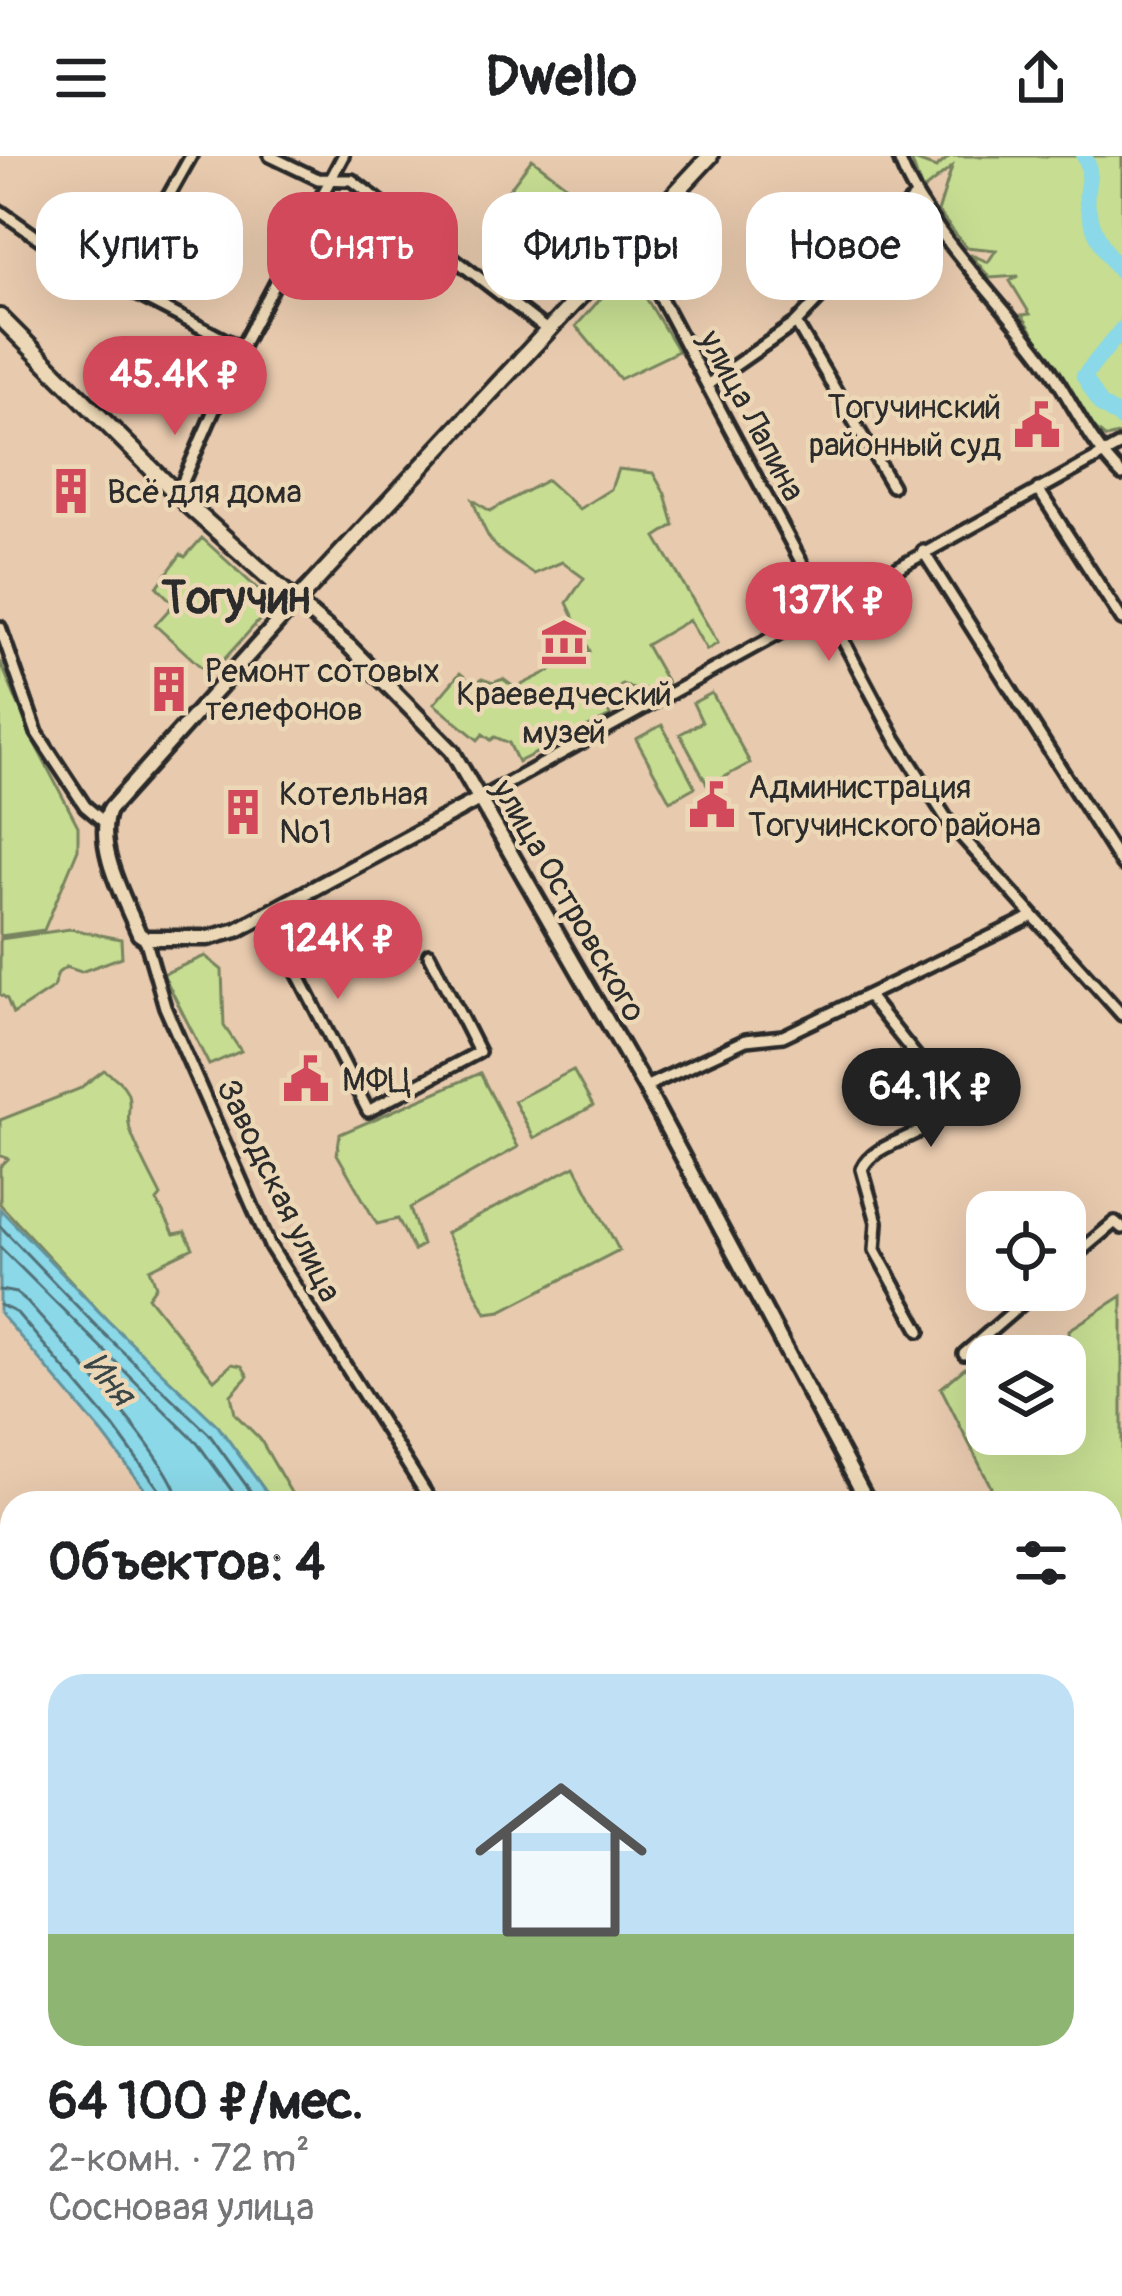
<!DOCTYPE html>
<html lang="ru">
<head>
<meta charset="utf-8">
<style>
  :root { --surface:#fff; --page:#f6f6f6; --text:#202124; --muted:#757577; --line:#e0e0e0; --accent:#d1495b }
  body { margin:0; font-family:Pangolin,sans-serif; background:var(--page); color:var(--text); height:100vh; display:flex; flex-direction:column; font-size:45px; white-space:nowrap }
  * { box-sizing:border-box; margin:0 }
  p { font-size:39px; color:var(--muted) }
  .icon { flex:none; width:66px; height:66px; fill:none; stroke:currentColor; stroke-width:2; stroke-linecap:round; stroke-linejoin:round }
  .map { position:relative; flex:1; overflow:hidden }
  .details { position:absolute; left:0px; top:1335px; width:1122px; height:807px; display:flex; flex-direction:column; background:var(--surface); border-radius:36px 36px 0 0; box-shadow:0 12px 48px #0002 }
  .details>* { flex:none }
  .top-card { position:absolute; left:36px; top:36px; width:1050px; height:108px; display:flex; gap:24px }
  .tools { position:absolute; left:966px; top:1035px; display:grid; gap:24px }
  .tools a { display:grid; place-items:center; width:120px; height:120px; border-radius:24px; background:var(--surface); box-shadow:0 12px 48px #0002; font-size:60px }
  .price { position:absolute; translate:-50% -102px; padding:0 27px; border-radius:42px; background:var(--accent); color:#fff; font-size:39px; line-height:78px; filter:drop-shadow(0 3px 6px #0008) }
  .price::after { content:''; position:absolute; left:50%; top:72px; width:36px; height:27px; margin-left:-18px; background:inherit; clip-path:polygon(0 0,100% 0,50% 100%) }
  .price.selected { background:#222; color:#fff }
  ul { padding:0; list-style:none }
  li { display:grid; align-content:center; gap:24px; height:636px; padding:0 48px }
  li+li { border-top:3px solid var(--line) }
  li span { display:grid; place-items:center; height:372px; border-radius:36px; color:#555 }
  li>.icon { margin-inline-start:auto }
  span .icon { width:216px; height:216px; fill:#fffc; stroke-width:1 }
  li b { font-size:51px }
  h2 { display:flex; justify-content:space-between; align-items:center; height:144px; padding:0 48px; font-size:51px }
  .tag { padding:0 42px; border-radius:36px; background:var(--surface); box-shadow:0 12px 48px #0002; font-size:42px; line-height:108px }
  .tag.selected { background:var(--accent); color:#fff }
  header { display:flex; justify-content:space-between; align-items:center; height:156px; padding:0 48px; background:var(--surface); font-size:54px; font-weight:700 }
  .map>svg:first-child { display:block }
  .green { fill:#c6dd92; stroke:#78845e; stroke-width:3 }
  .water { fill:#8ad8e8; stroke:#64939c; stroke-width:3 }
  .lines { fill:none; stroke-linecap:round; stroke-linejoin:round }
  .shore { stroke:#517077; stroke-width:3 }
  .river { stroke:#8ad8e8; stroke-width:16 }
  .minor-casing { stroke:#2b2b2b; stroke-width:18 }
  .tertiary-casing { stroke:#2b2b2b; stroke-width:21 }
  .secondary-casing { stroke:#2b2b2b; stroke-width:22 }
  .minor { stroke:#ecd8b6; stroke-width:9 }
  .tertiary { stroke:#ecd8b6; stroke-width:12 }
  .secondary { stroke:#ecd8b6; stroke-width:14 }
  .rail-casing { stroke:#2b2b2b; stroke-width:8 }
  .rail { stroke:#ecd8b6; stroke-width:3; stroke-dasharray:9; stroke-linecap:butt }
  .labels { text-anchor:middle; stroke-width:9; stroke-linejoin:round; paint-order:stroke }
  .poi-label { font-size:33px; fill:#2b2b2b; stroke:#ecd8b6; text-anchor:start }
  .street-label { font-size:33px; fill:#2b2b2b; stroke:#ecd8b6 }
  .water-label { font-size:36px; font-style:italic; fill:#394547; stroke:#ecd8b6 }
  .district-label { font-size:45px; font-weight:bold; fill:#2b2b2b; stroke:#ecd8b6 }
</style>
</head>
<body>
<header><svg class="icon" aria-label="menu" viewBox="0 0 24 24"><path d="M4 6h16M4 12h16M4 18h16"/></svg>Dwello<svg class="icon" aria-label="share" viewBox="0 0 24 24"><path d="M12 15V3M7 8l5-5 5 5M5 13v7h14v-7"/></svg></header>
<div class="map">
<svg width="1122" height="2140" viewBox="0 0 1122 2140">
  <rect width="100%" height="100%" fill="#e8caae"/>
  <filter id="ink" filterUnits="userSpaceOnUse"><feTurbulence type="fractalNoise" baseFrequency=".00833" numOctaves="2"/><feDisplacementMap in="SourceGraphic" scale="24" xChannelSelector="R" yChannelSelector="G"/><feConvolveMatrix kernelMatrix="1 2 1 2 8 2 1 2 1" color-interpolation-filters="sRGB"/></filter>
  <g filter="url(#ink)">
    <path class="green" d="M950,0h172v278l-16,4 -13,-11 -71,-112 8,-1 -20,-33 9,-5 -29,2 -20,-24 18,8 8,-12 -30,-3 -28,-35 14,-45 -30,24 -11,-32 25,9z
      M532,3l38,29 -30,41 -39,-29z
      M628,112l50,83 -58,28 -44,-53z
      M618,313l35,4 12,21 9,31 -18,12 62,106 -11,7 -18,-30 -43,25 22,39 -30,7 -16,-7 -18,18 6,14 -92,46 -9,-19 -14,-6 -4,3 -8,-6 -5,6 -44,-36 26,-31 13,11 9,-5 11,4 10,-4 12,9 75,-37 -23,-48 17,-25 -22,-16 -28,12c-41,-27 -45,-27 -61,-74l17,11 57,-31 32,29 32,-20z
      M202,382l72,66 -64,71 -55,-50 19,-21 -17,-17 24,-33 4,3z
      M0,505l34,81 44,84v23l-34,81 -44,6z
      M712,537l38,70 -42,23 -28,-52 22,-12 -9,-19z
      M662,569l33,62 -25,14 -34,-62z
      M70,773l51,10 1,18 -41,15 -15,-5 -8,6 -5,15 -40,26 -6,-15 -7,-5v-55z
      M205,800l17,14 2,56 17,25 -32,14 -46,-91z
      M104,914c42,26 16,37 28,65 8,21 19,41 29,61l-4,5 17,33 11,-2 8,16 -43,21 6,17 -8,11 66,83 18,-16 10,2 6,10 -17,19 4,19 25,25 37,64h-23l-56,-77 -110,-105 -108,-117v-37l8,-8 -8,-4v-35l79,-31z
      M573,914l20,36 -59,32 -20,-37z
      M480,917l38,74 -108,61 12,37 -8,6 -16,-32 -21,5 -40,-70 3,-20z
      M575,1010l44,84 -118,61 -15,2 -40,-80z
      M1122,1140v565l-12,-3v-97l12,-11 -12,-25v-222h-111l-58,-115 24,-20 22,11v55h78v-39l7,-5 -3,-60z
      M1110,1726l12,1v133l-6,-8 -6,5z"/>
    <path class="water" d="M0,1053l108,112 110,105 56,77h-119l-52,-69 -103,-121z"/>
    <g class="lines">
      <path class="shore" d="M0,1070l99,103 110,105 50,69
        M0,1091l198,197 43,59
        M0,1134l16,3 11,9c31,35 150,163 152,201
        M0,1149l17,8 96,113 48,66 3,11"/>
      <path class="river" d="M1084,0c11,17 0,29 3,47 4,26 19,51 35,71
        M1122,173l-38,47 17,29 21,14"/>
      <defs>
        <path id="minor" d="M270,0l48,23 34,1 195,150
          M898,0c24,70 101,142 146,204 27,38 44,82 78,115
          M0,55l68,48 173,89
          M628,91l22,31 245,460 53,83 174,194
          M126,133l38,-85 27,-48
          M796,167l96,163
          M707,229l89,-62 120,-127
          M1038,333l84,131
          M178,337l63,-145 102,-192
          M923,395l199,314
          M0,471l37,106 48,73 19,16
          M481,642l641,-354
          M267,758l101,197 111,-59 -50,-98
          M145,782l20,69 105,239 162,257
          M868,840l76,95c5,50 -65,42 -82,78l15,53 -2,28 45,81
          M645,931l101,-47 37,-4 248,-119
          M1065,1108l50,-42 7,6
          M964,1198l74,-64
          M1110,1710l12,3"/>
        <path id="tertiary" d="M481,642l-244,132 -29,8h-63l-6,-4c-14,-34 -45,-88 -30,-124l187,-208 53,44 103,105 193,336 223,416
          M1107,2130l8,10"/>
        <path id="secondary" d="M0,161l189,189 107,96 414,-446"/>
      </defs>
      <use href="#minor" class="minor-casing"/>
      <use href="#tertiary" class="tertiary-casing"/>
      <use href="#secondary" class="secondary-casing"/>
      <use href="#minor" class="minor"/>
      <use href="#tertiary" class="tertiary"/>
      <use href="#secondary" class="secondary"/>
      <defs>
        <path id="rail" d="M0,1943l12,13
          M165,2130l9,10"/>
      </defs>
      <use href="#rail" class="rail-casing"/>
      <use href="#rail" class="rail"/>
    </g>
  </g>
  <defs>
    <symbol id="civic-bare" viewBox="-9 -9 18 18"><path d="M-.6-6.5H3V-4.5H.6V-3L4-1V1h2V6H-6V1h2V-1L-.6-3ZM-1.2 2.5V6h2.4V2.5Z" fill="#d1495b" stroke="#ecd8b6" stroke-width="2.5" paint-order="stroke"/></symbol>
    <symbol id="building-bare" viewBox="-9 -9 18 18"><path d="M-4-6H4V6H1V3H-1V6H-4ZM-2.5-4.3h1.7v1.8h-1.7ZM.8-4.3h1.7v1.8H.8ZM-2.5-1h1.7V.8h-1.7ZM.8-1h1.7V.8H.8Z" fill="#d1495b" stroke="#ecd8b6" stroke-width="2.5" paint-order="stroke"/></symbol>
    <symbol id="museum-bare" viewBox="-9 -9 18 18"><path d="M0-6L6-3V-2H-6V-3ZM-5-1h2V3h-2ZM-1-1h2V3h-2ZM3-1h2V3H3ZM-6 4H6V6H-6Z" fill="#d1495b" stroke="#ecd8b6" stroke-width="2.5" paint-order="stroke"/></symbol>
  </defs>
  <g fill-rule="evenodd">
    <use href="#civic-bare" x="1004" y="236" width="66" height="66"/>
    <use href="#building-bare" x="38" y="302" width="66" height="66"/>
    <use href="#museum-bare" x="531" y="453" width="66" height="66"/>
    <use href="#building-bare" x="136" y="500" width="66" height="66"/>
    <use href="#civic-bare" x="679" y="616" width="66" height="66"/>
    <use href="#building-bare" x="210" y="623" width="66" height="66"/>
    <use href="#civic-bare" x="273" y="890" width="66" height="66"/>
  </g>
  <g class="labels">
    <g class="poi-label">
      <text x="1001" y="262" text-anchor="end">Тогучинский<tspan x="1001" dy="38">районный суд</tspan></text>
      <text x="107" y="347">Всё для дома</text>
      <text x="205" y="526">Ремонт сотовых<tspan x="205" dy="38">телефонов</tspan></text>
      <text x="564" y="549" text-anchor="middle">Краеведческий<tspan x="564" dy="38">музей</tspan></text>
      <text x="748" y="642">Администрация<tspan x="748" dy="38">Тогучинского района</tspan></text>
      <text x="279" y="649">Котельная<tspan x="279" dy="38">№1</tspan></text>
      <text x="342" y="935">МФЦ</text>
    </g>
    <g class="street-label">
      <text transform="translate(753 259) rotate(62)" y="12">улица Лапина</text>
      <text transform="translate(570 744) rotate(60)" y="12">улица Островского</text>
      <text transform="translate(280 1034) rotate(64)" y="12">Заводская улица</text>
    </g>
    <g class="water-label">
      <text transform="translate(110 1222) rotate(49)" y="13">Иня</text>
    </g>
    <g class="district-label">
      <text x="236" y="457">Тогучин</text>
    </g>
  </g>
</svg>
<div class="tools">
<a><svg class="icon" aria-label="locate" viewBox="0 0 24 24"><circle cx="12" cy="12" r="6"/><path d="M12 2v4M12 18v4M2 12h4M18 12h4"/></svg></a>
<a><svg class="icon" aria-label="layers" viewBox="0 0 24 24"><path d="M12 4l9 5-9 5-9-5zM3 14l9 5 9-5"/></svg></a>
</div>
<b class="price" style="left:175px;top:282px">45.4K ₽</b>
<b class="price" style="left:829px;top:508px">137K ₽</b>
<b class="price" style="left:338px;top:846px">124K ₽</b>
<b class="price selected" style="left:931px;top:994px">64.1K ₽</b>
<div class="top-card">
<a class="tag">Купить</a>
<a class="tag selected">Снять</a>
<a class="tag">Фильтры</a>
<a class="tag">Новое</a>
</div>
<section class="details">
<h2>Объектов: 4<svg class="icon" aria-label="filters" viewBox="0 0 24 24"><path d="M4 7h16M4 17h16"/><circle cx="9" cy="7" r="2"/><circle cx="15" cy="17" r="2"/></svg></h2>
<ul>
<li><span style="background:linear-gradient(#bfe0f5 70%,#8fb573 0)"><svg class="icon" aria-label="home" viewBox="0 0 24 24"><path d="M3 11l9-7 9 7M6 9v11h12V9"/></svg></span><div><b>64 100 ₽/мес.</b><p>2-комн. · 72 m²</p><p>Сосновая улица</p></div></li>
</ul>
</section>
</div>
</body>
</html>
